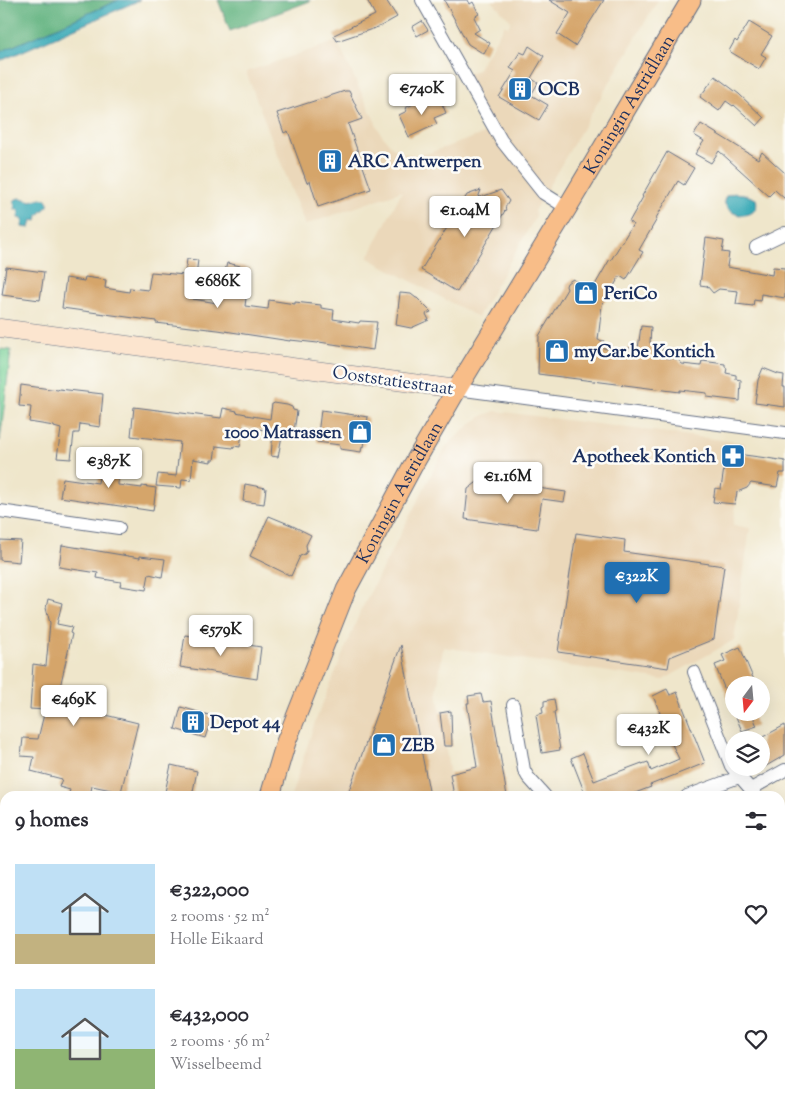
<!DOCTYPE html>
<html lang="en">
<head>
<meta charset="utf-8">
<style>
  :root { --surface:#fff; --page:#f2f2f3; --text:#2b2b33; --muted:#7c7c81; --accent:#1f6fb2 }
  body { margin:0; font-family:"Sorts Mill Goudy",serif; background:var(--page); color:var(--text); height:100vh; display:flex; flex-direction:column; font-size:19px; white-space:nowrap }
  * { box-sizing:border-box; margin:0 }
  p { font-size:16px; color:var(--muted) }
  .icon { flex:none; width:28px; height:28px; fill:none; stroke:currentColor; stroke-width:2; stroke-linecap:round; stroke-linejoin:round }
  .map { position:relative; flex:1; overflow:hidden }
  .drawer { position:absolute; left:0px; top:791px; width:785px; height:321px; display:flex; flex-direction:column; background:var(--surface); border-radius:15px 15px 0 0; box-shadow:0 5px 20px #0002 }
  .drawer>* { flex:none }
  .needle { width:32px; rotate:196deg }
  .controls { position:absolute; left:725px; top:676px; display:grid; gap:10px }
  .controls a { display:grid; place-items:center; width:45px; height:45px; border-radius:50%; background:var(--surface); box-shadow:0 5px 20px #0002; font-size:25px }
  .price { position:absolute; translate:-50% -42px; padding:0 11px; border-radius:5px; background:#fff; color:#222; font-size:16px; line-height:32px; filter:drop-shadow(0 1px 2px #0008) }
  .price::after { content:''; position:absolute; left:50%; top:30px; width:15px; height:11px; margin-left:-8px; background:inherit; clip-path:polygon(0 0,100% 0,50% 100%) }
  .price.on { background:var(--accent); color:#fff }
  ul { padding:0; list-style:none }
  li { display:flex; align-items:center; gap:15px; height:125px; padding:0 15px }
  li span { display:grid; place-items:center; flex:none; width:140px; height:100px; border-radius:0px; color:#555 }
  li>.icon { margin-inline-start:auto }
  span .icon { width:60px; height:60px; fill:#fffc; stroke-width:1 }
  li b { font-size:21px }
  h2 { display:flex; justify-content:space-between; align-items:center; height:60px; padding:0 15px; font-size:21px }
  .map>svg:first-child { display:block }
  .built { fill:#ebd8ba }
  .green { fill:#77d096; stroke:#49807a }
  .forest { fill:#61b27f; stroke:#3e706e }
  .water { fill:#3aaab7; stroke:#2a6c8a }
  .building { fill:#d5a56b }
  .lines { fill:none; stroke-linecap:round; stroke-linejoin:round }
  .street-casing { stroke:#656f84; stroke-width:14 }
  .secondary-casing { stroke:#656f84; stroke-width:19 }
  .primary-casing { stroke:#656f84; stroke-width:21 }
  .street { stroke:#fff; stroke-width:12 }
  .secondary { stroke:#fce5cf; stroke-width:18 }
  .primary { stroke:#f8bd88; stroke-width:19 }
  .labels { text-anchor:middle; stroke-width:5; stroke-linejoin:round; paint-order:stroke }
  .poi-label { font-size:18px; font-weight:bold; fill:#1b2f5e; stroke:#fdfcf7; text-anchor:start }
  .street-label { font-size:18px; fill:#1b2f5e; stroke:#fdfcf7 }
</style>
</head>
<body>
<div class="map">
<svg width="785" height="1112" viewBox="0 0 785 1112">
  <rect width="100%" height="100%" fill="#fdfcf7"/>
  <filter id="ink" filterUnits="userSpaceOnUse"><feTurbulence type="fractalNoise" baseFrequency=".02" numOctaves="2"/><feDisplacementMap in="SourceGraphic" scale="10" xChannelSelector="R" yChannelSelector="G"/><feConvolveMatrix kernelMatrix="1 2 1 2 8 2 1 2 1" color-interpolation-filters="sRGB"/></filter>
  <filter id="wash" filterUnits="userSpaceOnUse"><feTurbulence type="fractalNoise" baseFrequency=".0096" numOctaves="4" result="noise"/><feDisplacementMap in="SourceGraphic" scale="20" xChannelSelector="R" yChannelSelector="G"/><feGaussianBlur stdDeviation="1.12" result="paint"/><feColorMatrix in="noise" values="0 0 0 0 0 0 0 0 0 0 0 0 0 0 0 0 0 1.4 0 .05"/><feComposite in="paint" operator="in"/></filter>
  <g filter="url(#wash)">
    <rect width="100%" height="100%" fill="#efe6cb"/>
    <path class="built" d="M491,0h167l-124,211 2,5 -58,101 -110,-59 34,-67 -97,34 -59,-153 91,-31 44,93 10,12 11,7 12,2 15,-2 60,-21 -30,-54 18,-8 28,-46 3,3 3,-6z
      M496,411l249,32 -12,82 17,3 -16,112 -71,40 -220,-33 -6,44 16,105h-162l24,-74 46,-112 85,-164 26,-23 12,-8z"/>
    <path class="green" d="M0,349l11,1 -11,91z"/>
    <path class="forest" d="M0,0h119l-119,52z
      M218,0h92v1l-80,30z"/>
    <path class="water" d="M119,0h21l-140,61v-9z
      M734,193l10,1 12,5c6,20 -27,22 -32,2l2,-5z
      M21,198l10,3 10,-3 5,1 2,4v3l-10,9 -1,6 -5,-1 -2,8 -8,-1 1,-8 -5,-1 1,-8 -4,-1 -1,-8 2,-2z"/>
    <g id="blocks">
      <path class="building" d="M367,0h19l11,17 -16,9 -44,15 -3,-6 41,-20z
        M444,0h24l2,4 3,-2 6,12 -5,3 6,12 -6,4 16,10 -6,11 -16,-10z
        M549,0h55l-29,46 -18,-12 13,-21z
        M422,21l6,9 -11,6 -5,-9z
        M749,22l23,14 -11,18 5,3 -7,12 -30,-18 6,-11 2,2z
        M529,46l15,10 -13,22 7,5 -7,12 17,10 -9,15 -40,-23 16,-26 -5,-3 10,-16 5,2z
        M715,76l24,18 25,24 -7,8 -23,-21 -1,1 -7,-5 -7,10 -19,-14z
        M345,91h4l13,28 -14,5 23,65 -53,18 -8,-26 -3,2 -19,-52 -4,2 -7,-20z
        M439,97l7,16 -12,5 3,6 -28,13 -10,-22 8,-4 -2,-3 21,-10 2,4z
        M701,124l57,35 4,-7 23,21v26l-10,-9 -6,6 -50,-45 -8,12 -16,-9 9,-13 -10,-6z
        M667,152l27,16 -10,17 -6,-4 -22,37 1,1 -18,31 4,2 -17,28 -6,-4 -18,29 -4,35 6,1 -1,7 25,4v-4l10,1 3,-23 10,1 -1,16 13,2 -2,12 17,2 4,5 19,2 1,-5 23,3v3l2,1 -1,5 10,2v4l5,1 -1,21 -33,-4v-4l-27,-3v2l-142,-18 1,-38 28,-47 -1,-3 1,-3 6,-4 19,11 18,-31 1,1 22,-36 -4,-2 14,-25 -1,-1z
        M481,190l-3,8 23,-8 8,11 -4,7 1,1 -49,83 -36,-22 46,-75z
        M706,238l18,3 -2,11 7,1 -2,14 45,8 1,-8 12,1v30l-24,-4 -1,7 -6,-1 -1,6 -17,-2 2,-13 -19,-2 -6,4 -6,-7 -7,-1z
        M187,259l11,1 -5,39 24,4 6,-32h2l2,-8 23,5 -5,38 23,3 1,-9 26,4v-2l26,3v3l13,2 -1,9 26,4 1,-2 17,1 -4,28 -54,-8 -1,1 -28,-3v1l-72,-11 -45,-5 -17,-2v-2l-94,-13 4,-30 18,3 1,-4 21,3 -1,8 24,4 1,-4 18,2 3,-18 34,3z
        M6,267l38,5 -4,28 -38,-5z
        M400,293l11,1 5,4h1l14,14 -5,2 3,6 -18,8 -15,-3z
        M763,368l15,6 6,1 -1,12h2v20l-30,-4 3,-23z
        M21,385l37,5 1,-1 44,5 -3,33 -20,-3 -1,9h-5l-3,26 -14,-1 4,-29 -7,-2v-1l-25,-4 2,-15 -12,-1z
        M274,403l13,2 5,2 1,3 4,1 -4,27 -11,-2 -4,21 -7,-1 2,-25 -30,-4 -3,20 -6,-1 -1,2 -17,-2 -2,14h-3v2l-18,-3 -2,21 -9,-1 -1,9 -25,-2 2,-12 18,2 4,-34 -49,-6 3,-29 87,11 2,-10 14,3 -1,1 10,2v1l24,4 2,-15h1z
        M321,410l47,7 -4,30 -2,-1 -1,6 -21,-3v-4l-23,-3z
        M729,453l38,5 18,3v12h-5l-3,14 -26,-4 -4,5 -10,4 -2,12 -22,-2 2,-14 6,1 4,-28 3,1z
        M102,456h17l-1,29 24,3v-2l14,2 -3,23 -93,-14 3,-19 35,5z
        M480,480l86,12 -2,10 -22,-3 -5,30 -72,-10 3,-30z
        M245,484l21,4 -2,16 -21,-3z
        M269,516l22,9 20,10 -5,10 1,6 -2,3 -5,2 -9,20 -41,-20z
        M576,533l49,7 -1,12 100,14 -10,73 -44,18 -2,11 -110,-16z
        M0,540l21,1 -2,21 -19,-2z
        M62,545l78,13v-2l25,3 -3,18 -13,-3 -3,16 -26,-4 1,-4 -24,-4 1,-5 -39,-6z
        M48,599l14,4 -5,21 15,3 -2,6 2,1 -14,62 7,2v3l37,9 -1,4 37,9 -17,69 -29,-6 -2,10h-22l2,-6 -11,-3 3,-8 -31,-8 3,-14 -13,-1 2,-18 15,1 7,-29 -15,-1 3,-45 13,2 4,-43 -4,-15z
        M185,635l76,12 -4,32 -77,-12z
        M401,645l29,151h-83z
        M740,647l16,38h-22l-1,25 -18,-45 10,-4 -3,-6z
        M667,689l3,6 7,-3 28,71 -55,22 1,2 -24,9h-41l-15,-38 12,-5 11,28 48,-18v1l6,-2 3,9 28,-12 -21,-45 2,-1 -7,-17z
        M481,694l2,8 8,-1 16,95h-53l-4,-22 27,-7 -10,-64h2l-1,-7z
        M554,699l2,12 -2,1 6,38 -18,3 -6,-38 7,-2 -1,-6 2,-1v-5z
        M181,707l31,9 -7,22 -30,-9z
        M451,711l1,35h-8l-4,-33z
        M734,712h17l6,14 -15,5z
        M785,725v30l-24,14v-31z
        M171,765l26,6 -5,25h-10l-17,-4z"/>
    </g>
  </g>
  <g filter="url(#ink)">
    <use href="#blocks" fill-opacity="0" stroke="#656f84" stroke-width="1"/>
    <g class="lines">
      <defs>
        <path id="street" d="M422,0l79,140 42,53 24,15
          M756,247l29,-14
          M457,389l328,44
          M0,511l119,17
          M694,672l37,94c8,11 17,19 25,30
          M513,705l11,65 4,7 17,19
          M751,789l34,-19
          M687,796l52,-19
          M780,838l5,10
          M0,847l5,3
          M0,1044l5,3
          M113,1108l8,4
          M406,1108v4"/>
        <path id="secondary" d="M0,328l457,61"/>
        <g id="primary">
          <path id="s1" d="M270,796l16,-54 60,-152 66,-123 45,-78 110,-181 124,-208"/>
          <path d="M198,1112l1,-4"/>
        </g>
      </defs>
      <use href="#street" class="street-casing"/>
      <use href="#secondary" class="secondary-casing"/>
      <use href="#primary" class="primary-casing"/>
      <use href="#street" class="street"/>
      <use href="#secondary" class="secondary"/>
      <use href="#primary" class="primary"/>
    </g>
  </g>
  <defs>
    <symbol id="building-square" viewBox="-11 -11 22 22"><rect x="-9" y="-9" width="18" height="18" rx="4" fill="#1f6fb2" stroke="#fdfcf7"/><path d="M-4-6H4V6H1V3H-1V6H-4ZM-2.5-4.3h1.7v1.8h-1.7ZM.8-4.3h1.7v1.8H.8ZM-2.5-1h1.7V.8h-1.7ZM.8-1h1.7V.8H.8Z" fill="#fff"/></symbol>
    <symbol id="shop-square" viewBox="-11 -11 22 22"><rect x="-9" y="-9" width="18" height="18" rx="4" fill="#1f6fb2" stroke="#fdfcf7"/><path d="M-5-2.5h2.3a2.7 3.5 0 0 1 5.4 0H5L5.5 6h-11ZM-1.5-2.5h3a1.5 2.3 0 0 0-3 0Z" fill="#fff"/></symbol>
    <symbol id="pharmacy-square" viewBox="-11 -11 22 22"><rect x="-9" y="-9" width="18" height="18" rx="4" fill="#1f6fb2" stroke="#fdfcf7"/><path d="M-2-6h4v4h4v4h-4v4h-4v-4h-4v-4h4Z" fill="#fff"/></symbol>
  </defs>
  <g fill-rule="evenodd">
    <use href="#building-square" x="506" y="75" width="28" height="28"/>
    <use href="#building-square" x="316" y="147" width="28" height="28"/>
    <use href="#shop-square" x="572" y="279" width="28" height="28"/>
    <use href="#shop-square" x="543" y="337" width="28" height="28"/>
    <use href="#shop-square" x="346" y="418" width="28" height="28"/>
    <use href="#pharmacy-square" x="719" y="442" width="28" height="28"/>
    <use href="#building-square" x="179" y="708" width="28" height="28"/>
    <use href="#shop-square" x="370" y="731" width="28" height="28"/>
  </g>
  <g class="labels">
    <g class="poi-label">
      <text x="538" y="95">OCB</text>
      <text x="348" y="167">ARC Antwerpen</text>
      <text x="604" y="299">PeriCo</text>
      <text x="574" y="357">myCar.be Kontich</text>
      <text x="342" y="438" text-anchor="end">1000 Matrassen</text>
      <text x="716" y="462" text-anchor="end">Apotheek Kontich</text>
      <text x="210" y="728">Depot 44</text>
      <text x="402" y="751">ZEB</text>
    </g>
    <g class="street-label">
      <text dy="6" stroke="none"><textPath href="#s1" startOffset="782">Koningin Astridlaan</textPath></text>
      <text transform="translate(393 380) rotate(8)" y="6">Ooststatiestraat</text>
      <text dy="6" stroke="none"><textPath href="#s1" startOffset="331">Koningin Astridlaan</textPath></text>
    </g>
  </g>
</svg>
<div class="controls">
<a><svg class="needle" viewBox="-14 -14 28 28"><path d="M0-13l5 13h-10z" fill="#e53935"/><path d="M0 13l5-13h-10z" fill="#7c7c81"/></svg></a>
<a><svg class="icon" aria-label="layers" viewBox="0 0 24 24"><path d="M12 4l9 5-9 5-9-5zM3 14l9 5 9-5"/></svg></a>
</div>
<b class="price" style="left:422px;top:116px">€740K</b>
<b class="price" style="left:465px;top:238px">€1.04M</b>
<b class="price" style="left:218px;top:309px">€686K</b>
<b class="price" style="left:109px;top:489px">€387K</b>
<b class="price" style="left:508px;top:504px">€1.16M</b>
<b class="price on" style="left:637px;top:604px">€322K</b>
<b class="price" style="left:221px;top:657px">€579K</b>
<b class="price" style="left:74px;top:727px">€469K</b>
<b class="price" style="left:649px;top:756px">€432K</b>
<section class="drawer">
<h2>9 homes<svg class="icon" aria-label="filters" viewBox="0 0 24 24"><path d="M4 7h16M4 17h16"/><circle cx="9" cy="7" r="2"/><circle cx="15" cy="17" r="2"/></svg></h2>
<ul>
<li><span style="background:linear-gradient(#bfe0f5 70%,#c2b280 0)"><svg class="icon" aria-label="home" viewBox="0 0 24 24"><path d="M3 11l9-7 9 7M6 9v11h12V9"/></svg></span><div><b>€322,000</b><p>2 rooms · 52 m²</p><p>Holle Eikaard</p></div><svg class="icon" aria-label="heart" viewBox="0 0 24 24"><path d="M12 20l-8-8c-3-5 5-10 8-4 3-6 11-1 8 4z"/></svg></li>
<li><span style="background:linear-gradient(#bfe0f5 60%,#8fb573 0)"><svg class="icon" aria-label="home" viewBox="0 0 24 24"><path d="M3 11l9-7 9 7M6 9v11h12V9"/></svg></span><div><b>€432,000</b><p>2 rooms · 56 m²</p><p>Wisselbeemd</p></div><svg class="icon" aria-label="heart" viewBox="0 0 24 24"><path d="M12 20l-8-8c-3-5 5-10 8-4 3-6 11-1 8 4z"/></svg></li>
</ul>
</section>
</div>
</body>
</html>
